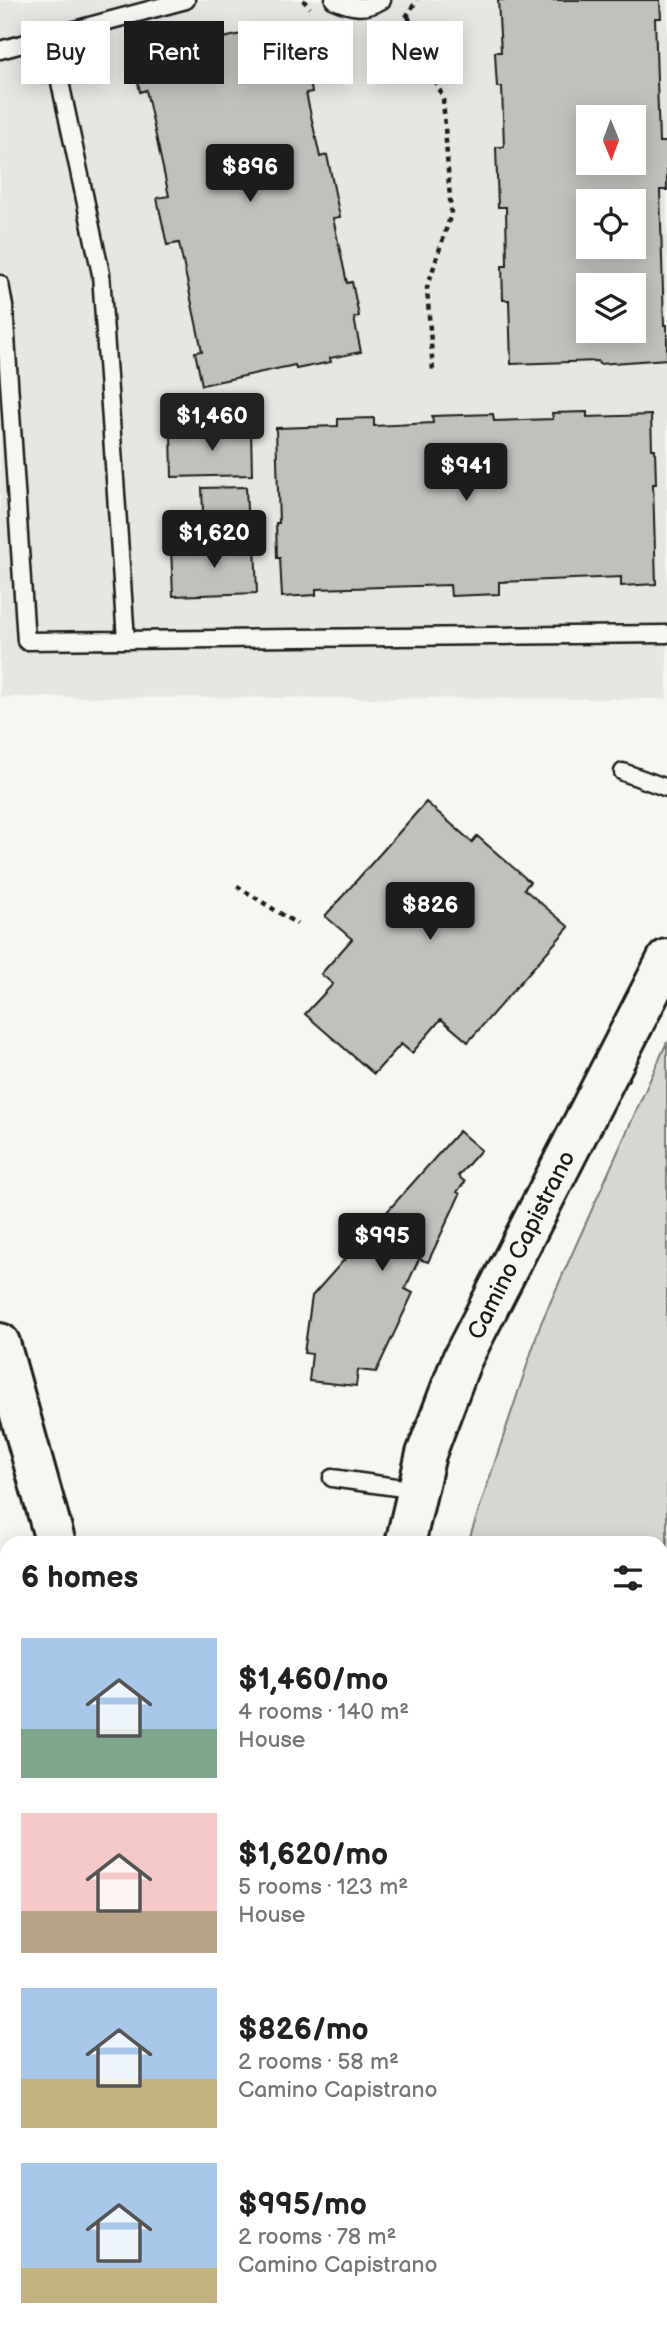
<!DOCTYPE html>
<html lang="en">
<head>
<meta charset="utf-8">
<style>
  :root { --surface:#fff; --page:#f2f2f2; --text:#222; --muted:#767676; --accent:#1c1c1c }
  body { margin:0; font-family:"Balsamiq Sans",sans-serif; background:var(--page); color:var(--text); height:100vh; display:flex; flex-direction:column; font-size:26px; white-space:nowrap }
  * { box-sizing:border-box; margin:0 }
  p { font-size:23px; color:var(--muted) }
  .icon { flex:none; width:38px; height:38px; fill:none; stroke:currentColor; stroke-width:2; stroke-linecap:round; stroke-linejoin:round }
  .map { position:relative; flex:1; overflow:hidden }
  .sheet { position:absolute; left:0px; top:1536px; width:668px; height:800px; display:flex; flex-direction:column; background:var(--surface); border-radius:21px 21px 0 0; box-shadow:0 4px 18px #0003 }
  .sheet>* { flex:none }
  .guide { position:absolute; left:21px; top:21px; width:626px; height:63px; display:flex; gap:14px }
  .needle { width:46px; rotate:179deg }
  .controls { position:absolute; left:576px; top:105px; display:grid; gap:14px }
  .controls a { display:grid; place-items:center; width:70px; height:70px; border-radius:0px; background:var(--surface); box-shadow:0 4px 18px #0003; font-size:35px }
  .price { position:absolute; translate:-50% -60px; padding:0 16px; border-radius:7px; background:var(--accent); color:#fff; font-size:23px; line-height:46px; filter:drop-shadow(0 2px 4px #0008) }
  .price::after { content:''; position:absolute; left:50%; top:42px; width:21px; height:16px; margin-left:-10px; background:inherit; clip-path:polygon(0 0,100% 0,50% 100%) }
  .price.current { background:#222; color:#fff }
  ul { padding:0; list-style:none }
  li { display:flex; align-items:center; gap:21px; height:175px; padding:0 21px }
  li span { display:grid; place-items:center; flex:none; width:196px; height:140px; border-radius:0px; color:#555 }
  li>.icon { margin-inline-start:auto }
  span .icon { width:84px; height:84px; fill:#fffc; stroke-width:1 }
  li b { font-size:30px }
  h2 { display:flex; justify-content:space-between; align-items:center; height:84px; padding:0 21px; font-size:30px }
  .tag { padding:0 24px; border-radius:0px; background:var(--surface); box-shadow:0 4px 18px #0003; font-size:24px; line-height:63px }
  .tag.current { background:var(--accent); color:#fff }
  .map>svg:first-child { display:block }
  .built { fill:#e6e6e2; fill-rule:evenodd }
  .green { fill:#d6d6d2; stroke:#797977; stroke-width:2 }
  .building { fill:#c0c0bd; stroke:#1c1c1c; stroke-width:2; fill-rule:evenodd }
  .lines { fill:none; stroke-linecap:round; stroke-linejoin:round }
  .service-casing { stroke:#1c1c1c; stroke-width:21 }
  .tertiary-casing { stroke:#1c1c1c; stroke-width:44 }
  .motorway-casing { stroke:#1c1c1c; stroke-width:44 }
  .path { stroke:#1c1c1c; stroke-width:4.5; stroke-dasharray:5 5; stroke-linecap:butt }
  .service { stroke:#f6f6f2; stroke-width:16 }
  .tertiary { stroke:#f6f6f2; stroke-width:38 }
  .motorway { stroke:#f6f6f2; stroke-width:38 }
  .labels { text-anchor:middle; stroke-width:5; stroke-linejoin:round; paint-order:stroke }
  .street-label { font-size:24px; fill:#1c1c1c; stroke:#f6f6f2 }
</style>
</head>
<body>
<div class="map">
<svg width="667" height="2335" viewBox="0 0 667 2335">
  <rect width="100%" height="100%" fill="#f6f6f2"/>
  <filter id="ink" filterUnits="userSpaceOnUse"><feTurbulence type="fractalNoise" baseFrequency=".0143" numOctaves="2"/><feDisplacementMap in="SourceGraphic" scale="14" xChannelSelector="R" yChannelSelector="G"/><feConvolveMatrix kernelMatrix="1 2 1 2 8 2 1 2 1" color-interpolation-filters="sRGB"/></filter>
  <g filter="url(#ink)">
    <path class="built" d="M0,0h667v699l-667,-2zM588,117h46v46h-46zM588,201h46v46h-46zM588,285h46v46h-46z"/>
    <path class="green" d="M667,1042v1293h-108l-1,-6h104v-785l-194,-1 73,-220z"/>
    <path class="building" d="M498,0h162l1,18h-6l4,124h8v48h-7l4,135h3v34l-68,5 -1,-3 -87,3 -2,-64h-6l-1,-34h5l-1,-59h-8l-2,-60h8l-2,-60h-5l-1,-16 -1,-19h6zM588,117h46v46h-46zM588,201h46v46h-46zM588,285h46v46h-46z
      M291,23l8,36 6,-1 7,34 -6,1 14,64 7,-2 13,62 -7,1 14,65 5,-1 7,34 -5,2 7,34 -31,6 1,4 -35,7 -1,-4 -93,20 -7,-33 7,-1 -23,-108 -12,2 -10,-47 12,-2 -23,-106 -6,2 -7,-35 38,-8 -1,-4 34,-6 1,3z
      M587,412v5l64,-2 1,34h3l1,35h-3l3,100 -35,2v-9l-122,5v12l-48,2 -1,-11 -134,4v6l-34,2 -2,-39h-3l-1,-35h3l-3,-95 62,-2v-7l36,-1v8l59,-3 -1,-7 61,-2 1,7 59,-2 -1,-6z
      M251,429l1,46 -80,2 -1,-45z
      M246,487l2,47 -44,2 -2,-48z
      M255,544l2,49 -84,3 -2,-49z
      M426,802l46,40 5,-6 53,46 -6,7 45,38 -101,115 -27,-23 -29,34 -11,-9 -27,30 -69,-60 28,-30 -12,-10 31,-35 -27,-23z
      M459,1131l22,19 -23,26 7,6 -8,10 3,2 -32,68 -9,-3 -14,30 8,4 -37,79 -18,-2 -2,16 -47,-5 3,-27 -8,-1 8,-57z"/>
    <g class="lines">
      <defs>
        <path id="service" d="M334,0c18,8 31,10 48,0
          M50,35l51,239 25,366
          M0,50l186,-50
          M0,284l4,22 22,335 641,-7
          M623,772l44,16
          M332,1478l85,12"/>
        <path id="tertiary" d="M405,1544l21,-90 36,-95 205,-400
          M487,2329l2,6"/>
        <path id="motorway" d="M0,1343l56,201
          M0,1709l7,18
          M0,2140l7,18
          M76,2329l2,6
          M260,2329l3,6"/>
      </defs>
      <use href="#service" class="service-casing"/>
      <use href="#tertiary" class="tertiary-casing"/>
      <use href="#motorway" class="motorway-casing"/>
      <path class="path" d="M303,0l7,8
        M408,16l35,82 8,116 -24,74 6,83
        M406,17l11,-17
        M237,886l60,38"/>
      <use href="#service" class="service"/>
      <use href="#tertiary" class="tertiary"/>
      <use href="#motorway" class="motorway"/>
    </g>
  </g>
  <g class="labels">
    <g class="street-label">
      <text transform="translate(521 1245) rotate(-63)" y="8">Camino Capistrano</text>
    </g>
  </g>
</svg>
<div class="controls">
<a><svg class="needle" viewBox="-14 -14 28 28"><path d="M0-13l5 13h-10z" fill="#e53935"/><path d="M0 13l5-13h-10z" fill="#767676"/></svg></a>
<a><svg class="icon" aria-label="locate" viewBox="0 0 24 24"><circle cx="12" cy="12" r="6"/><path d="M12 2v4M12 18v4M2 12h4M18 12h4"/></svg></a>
<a><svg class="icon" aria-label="layers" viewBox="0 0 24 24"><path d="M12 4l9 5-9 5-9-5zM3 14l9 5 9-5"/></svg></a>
</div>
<b class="price" style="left:250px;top:204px">$896</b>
<b class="price current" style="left:212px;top:453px">$1,460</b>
<b class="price" style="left:466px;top:503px">$941</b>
<b class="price" style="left:214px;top:570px">$1,620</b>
<b class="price" style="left:430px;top:942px">$826</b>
<b class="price" style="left:382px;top:1273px">$995</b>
<div class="guide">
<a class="tag">Buy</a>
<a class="tag current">Rent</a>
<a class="tag">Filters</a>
<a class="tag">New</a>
</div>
<section class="sheet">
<h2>6 homes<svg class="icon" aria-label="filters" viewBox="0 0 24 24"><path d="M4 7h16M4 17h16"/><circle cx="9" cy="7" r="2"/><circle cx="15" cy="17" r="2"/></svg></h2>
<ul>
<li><span style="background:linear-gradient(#a9c7e8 65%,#7fa58c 0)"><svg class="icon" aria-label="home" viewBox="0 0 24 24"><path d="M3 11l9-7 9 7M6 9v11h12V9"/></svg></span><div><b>$1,460/mo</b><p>4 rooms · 140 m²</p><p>House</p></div></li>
<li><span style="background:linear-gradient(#f6c9c9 70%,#b9a48a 0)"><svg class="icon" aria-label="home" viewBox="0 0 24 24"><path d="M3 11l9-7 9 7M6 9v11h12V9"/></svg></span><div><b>$1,620/mo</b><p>5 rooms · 123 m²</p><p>House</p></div></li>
<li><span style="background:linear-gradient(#a9c7e8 65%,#c2b280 0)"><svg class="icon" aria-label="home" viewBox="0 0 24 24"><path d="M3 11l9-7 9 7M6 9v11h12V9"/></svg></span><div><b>$826/mo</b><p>2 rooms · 58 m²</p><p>Camino Capistrano</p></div></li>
<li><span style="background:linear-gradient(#a9c7e8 75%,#c2b280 0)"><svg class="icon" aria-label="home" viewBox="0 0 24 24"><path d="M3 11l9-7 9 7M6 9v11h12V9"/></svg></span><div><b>$995/mo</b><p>2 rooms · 78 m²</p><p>Camino Capistrano</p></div></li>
</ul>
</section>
</div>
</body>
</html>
